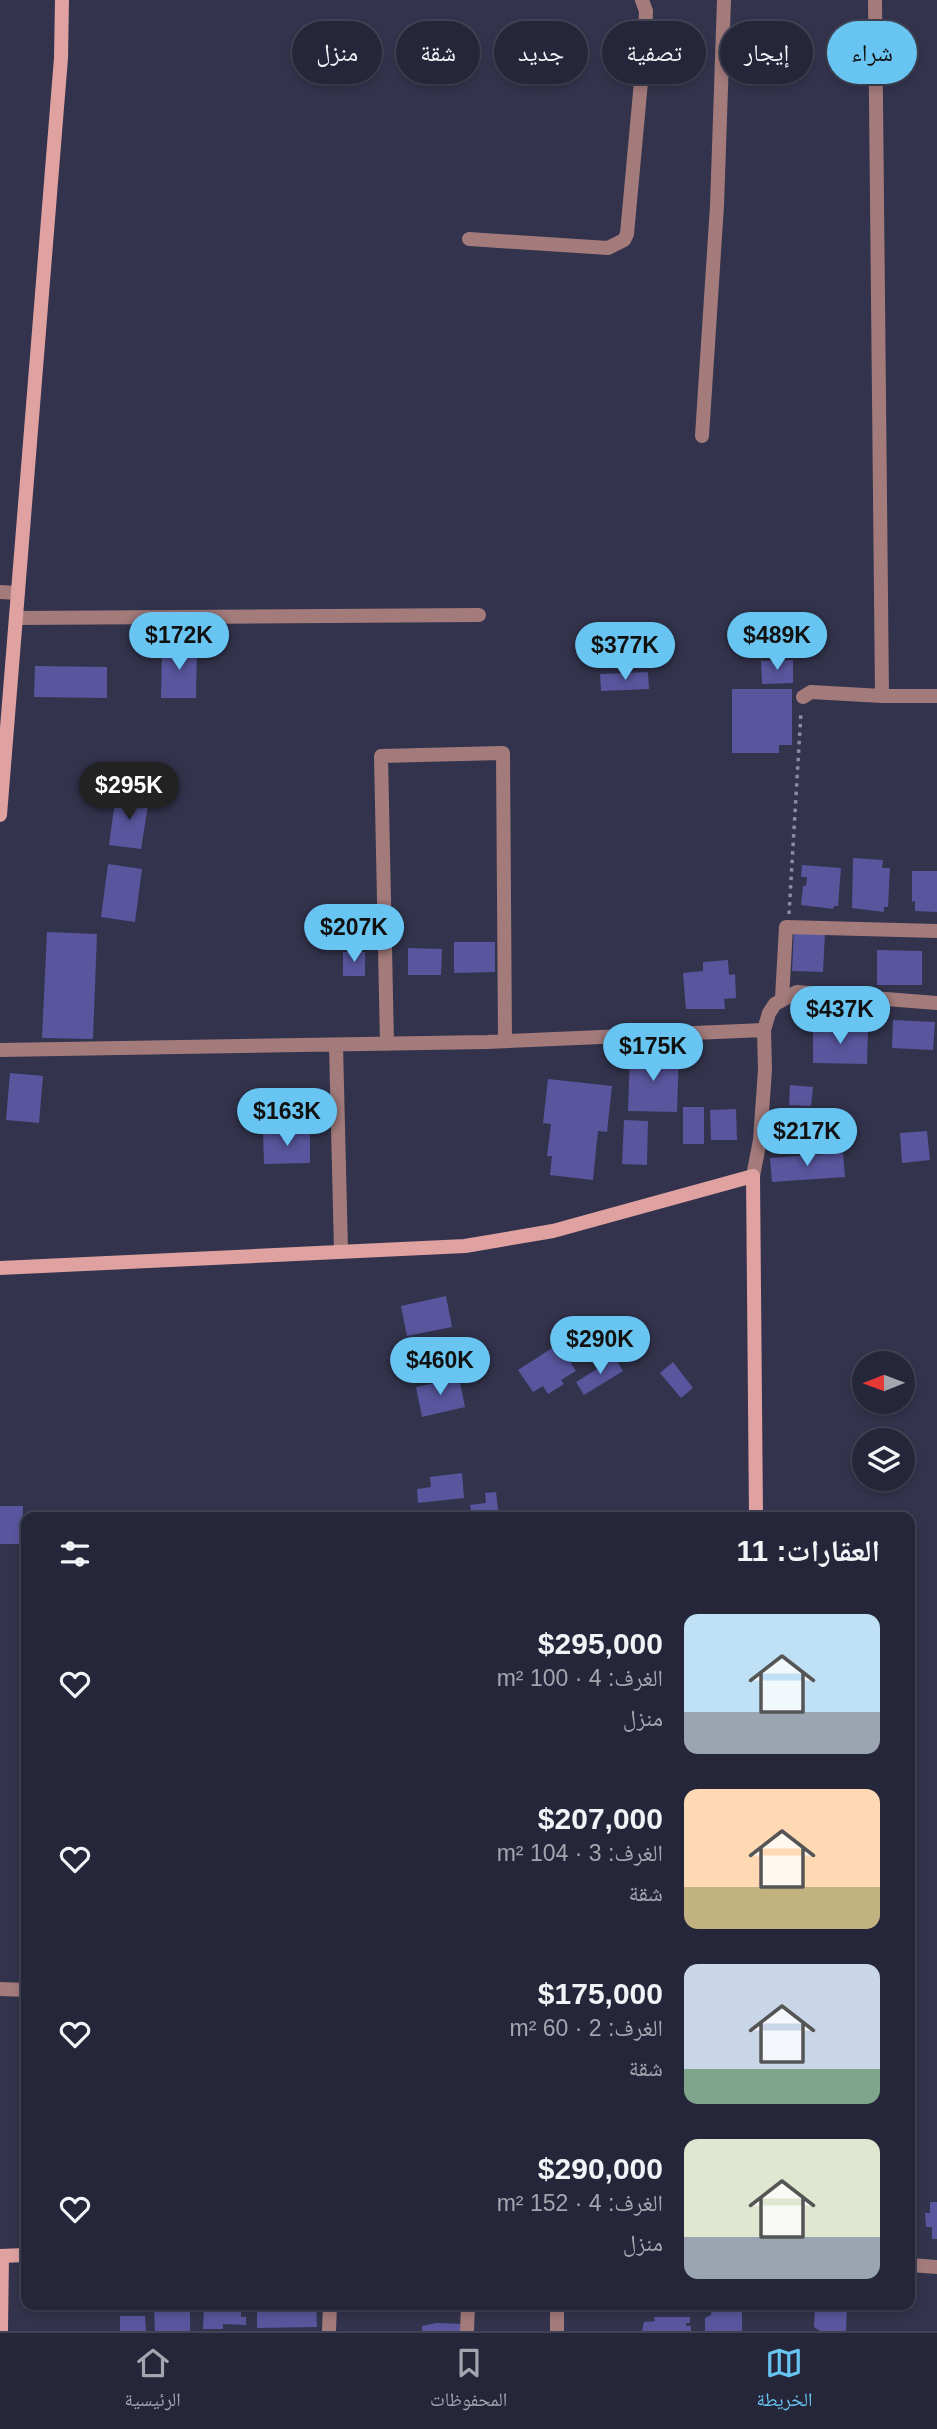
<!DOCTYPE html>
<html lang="ar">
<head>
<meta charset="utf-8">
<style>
  :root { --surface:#26263a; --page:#323245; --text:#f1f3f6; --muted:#a4a5af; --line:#424354; --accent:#68c4f0 }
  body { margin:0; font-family:Arial,"Noto Naskh Arabic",sans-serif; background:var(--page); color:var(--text); direction:rtl; height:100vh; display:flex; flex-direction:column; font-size:26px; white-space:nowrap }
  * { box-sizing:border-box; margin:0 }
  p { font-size:23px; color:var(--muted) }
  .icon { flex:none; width:38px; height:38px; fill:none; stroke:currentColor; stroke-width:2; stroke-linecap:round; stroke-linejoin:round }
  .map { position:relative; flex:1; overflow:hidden; direction:ltr }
  .side { position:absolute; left:21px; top:1512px; width:894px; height:798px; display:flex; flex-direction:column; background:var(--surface); border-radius:14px; box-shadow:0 4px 10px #0003,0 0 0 2px var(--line); direction:rtl }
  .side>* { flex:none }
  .guide { position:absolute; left:21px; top:21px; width:896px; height:63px; direction:rtl; display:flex; gap:14px }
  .needle { width:46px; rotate:269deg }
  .buttons { position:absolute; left:852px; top:1351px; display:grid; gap:14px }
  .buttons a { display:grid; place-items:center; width:63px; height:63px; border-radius:50%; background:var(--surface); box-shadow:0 4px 10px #0003,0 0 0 2px var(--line); font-size:35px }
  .price { position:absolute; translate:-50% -60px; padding:0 16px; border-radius:24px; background:var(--accent); color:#111; font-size:23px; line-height:46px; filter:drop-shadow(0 2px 4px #0008) }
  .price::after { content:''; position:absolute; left:50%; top:42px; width:21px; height:16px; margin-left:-10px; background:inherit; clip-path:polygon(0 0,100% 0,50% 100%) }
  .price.on { background:#222; color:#fff }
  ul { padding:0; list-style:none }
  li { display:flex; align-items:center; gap:21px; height:175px; padding:0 35px }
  li span { display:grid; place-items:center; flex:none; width:196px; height:140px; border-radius:14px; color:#555 }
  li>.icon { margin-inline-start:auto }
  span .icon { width:84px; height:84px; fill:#fffc; stroke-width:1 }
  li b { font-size:30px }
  h2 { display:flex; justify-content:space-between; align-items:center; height:84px; padding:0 35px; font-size:30px }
  .tag { padding:0 24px; border-radius:32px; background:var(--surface); box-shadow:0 4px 10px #0003,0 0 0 2px var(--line); font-size:24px; line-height:63px }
  .tag.on { background:var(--accent); color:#111 }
  .dock { display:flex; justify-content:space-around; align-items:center; height:98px; border-top:2px solid var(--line); background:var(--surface); font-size:19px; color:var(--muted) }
  .dock a { display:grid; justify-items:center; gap:4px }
  .dock .on { color:var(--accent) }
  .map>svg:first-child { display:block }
  .building { fill:#59569d }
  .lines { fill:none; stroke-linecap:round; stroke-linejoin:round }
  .path { stroke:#8b8ba1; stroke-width:3.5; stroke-dasharray:3.5 5; stroke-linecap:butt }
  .street { stroke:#a37b7b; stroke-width:14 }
  .secondary { stroke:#e0a1a1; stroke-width:14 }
</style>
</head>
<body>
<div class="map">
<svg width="937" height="2331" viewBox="0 0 937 2331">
  <rect width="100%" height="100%" fill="#33334d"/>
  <path class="building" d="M162,647h35l-1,51h-35z
    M793,660v23l-31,1 -1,-23z
    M35,666l72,1v31l-73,-1z
    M648,672l1,17 -48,2 -1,-17z
    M732,689h60v56h-13v8h-47z
    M116,794l33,5 -8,50 -32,-4z
    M853,858l30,2 -1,8h8l-2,39h-4v5l-32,-4z
    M108,864l34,5 -7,53 -34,-5z
    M802,865l39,3 -3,38h-4l-1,3 -32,-4 2,-19h3l1,-9h-6z
    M912,871h25v41l-22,-1v-10l-3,1z
    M794,931l31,2 -2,39 -31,-1z
    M47,932l50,2 -4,105 -51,-1z
    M454,942h41v30l-41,1z
    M408,948l34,1 -1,26h-33z
    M877,950l45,1v34h-45z
    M343,952h22v24h-22z
    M728,960l1,15 6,-1 1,24 -12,1 1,10h-39l-3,-36 20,-2v-9z
    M816,1009l16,1 -1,10h-15z
    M893,1020l42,2 -2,28 -41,-2z
    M813,1029l55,1 -1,34 -54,-1z
    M630,1053l49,2 -2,57 -49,-1z
    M10,1073l33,3 -4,47 -33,-3z
    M548,1079l64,7 -5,46 -9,-1 -5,49 -43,-5 2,-19h-5l4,-32 -8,-1z
    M790,1085l23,2 -2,19 -22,-1z
    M327,1100l1,19 -46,2 -1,-19z
    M683,1107h21v37h-21z
    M736,1109l1,31h-26l-1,-30z
    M624,1120l24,1 -1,44 -25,-1z
    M800,1121l1,17h-25l-1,-16z
    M927,1131l3,29 -28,3 -2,-30z
    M263,1132h47v31l-46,1z
    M843,1153l2,24 -73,5 -2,-24z
    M446,1296l6,31 -45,9 -6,-30z
    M453,1337l7,30 -44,10 -6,-31z
    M563,1341l10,17 -4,2 7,11 -15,9 3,4 -16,10 -5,-8 -10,6 -15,-22z
    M615,1358l8,13 -39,24 -8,-13z
    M673,1362l20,26 -12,10 -21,-25z
    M459,1378l6,29 -43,10 -6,-30z
    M462,1473l2,25 -46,5 -1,-14 14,-2 -1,-10z
    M496,1492l3,25h-27l-2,-12 16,-2 -1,-10z
    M0,1506h23l-1,38h-22z
    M930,2202h7v37h-5v-12h-6l-1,-14h5z
    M154,2305h36v26h-35z
    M204,2305l37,1v11h5v8l-23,-1v5h-20z
    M257,2305h59l1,22 -60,1z
    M712,2305l25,2 5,5v19h-37v-13l6,-3z
    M815,2305h32l-1,26h-26l-6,-4z
    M120,2316h25l1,15h-26z
    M654,2317h36v6h-4v3h5v5h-49l2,-9 11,-1z
    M437,2323l25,1v7h-40v-5z"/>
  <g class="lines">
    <path class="path" d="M789,914l12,-202"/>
    <path class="street" d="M875,0l7,696
      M469,239l139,9 16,-8 3,-6 18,-196 1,-27 -4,-11
      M702,436l15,-230 7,-206
      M0,592l18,1
      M16,618l463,-3
      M803,697l8,-5 71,4h55
      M782,998l4,-71 151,4
      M387,1044l-6,-288 122,-3 2,288
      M336,1045l5,206
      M0,1050l487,-8 277,-12
      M753,1176l7,-36 5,-70 -1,-40 5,-17 6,-9 22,-12 140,11
      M0,1989l26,1
      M910,2265l27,2
      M329,2331l1,-26
      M467,2331l1,-26
      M557,2331v-26"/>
    <path class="secondary" d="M0,815l61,-757 1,-58
      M0,1268l465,-22 88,-15 200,-55 3,341
      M0,2256l26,-1
      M1,2331l1,-75"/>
  </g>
</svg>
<div class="buttons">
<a><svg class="needle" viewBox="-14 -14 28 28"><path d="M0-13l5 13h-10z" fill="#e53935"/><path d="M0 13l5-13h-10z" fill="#a4a5af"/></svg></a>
<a><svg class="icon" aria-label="layers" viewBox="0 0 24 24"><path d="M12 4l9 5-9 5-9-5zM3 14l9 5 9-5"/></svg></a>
</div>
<b class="price" style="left:179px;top:672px">$172K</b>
<b class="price" style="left:777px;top:672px">$489K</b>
<b class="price" style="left:625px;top:682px">$377K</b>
<b class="price on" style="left:129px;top:822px">$295K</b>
<b class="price" style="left:354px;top:964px">$207K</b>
<b class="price" style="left:840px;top:1046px">$437K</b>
<b class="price" style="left:653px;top:1083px">$175K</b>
<b class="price" style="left:287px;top:1148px">$163K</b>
<b class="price" style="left:807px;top:1168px">$217K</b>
<b class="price" style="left:600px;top:1376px">$290K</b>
<b class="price" style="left:440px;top:1397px">$460K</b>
<div class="guide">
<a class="tag on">شراء</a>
<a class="tag">إيجار</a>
<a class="tag">تصفية</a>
<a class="tag">جديد</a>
<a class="tag">شقة</a>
<a class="tag">منزل</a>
</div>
<section class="side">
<h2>العقارات: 11<svg class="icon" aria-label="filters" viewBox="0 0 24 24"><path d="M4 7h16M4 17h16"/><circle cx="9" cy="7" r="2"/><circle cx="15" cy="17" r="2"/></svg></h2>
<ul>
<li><span style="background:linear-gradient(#bfe0f5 70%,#9aa5b1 0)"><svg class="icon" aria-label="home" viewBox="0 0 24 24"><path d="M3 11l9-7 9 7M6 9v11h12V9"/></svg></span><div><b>$295,000</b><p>الغرف: 4 · 100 m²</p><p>منزل</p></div><svg class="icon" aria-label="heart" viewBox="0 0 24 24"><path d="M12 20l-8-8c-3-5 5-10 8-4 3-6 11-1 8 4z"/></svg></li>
<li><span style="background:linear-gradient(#ffd9b3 70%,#c2b280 0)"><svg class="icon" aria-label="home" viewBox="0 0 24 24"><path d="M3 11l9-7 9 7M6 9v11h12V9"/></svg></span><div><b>$207,000</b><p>الغرف: 3 · 104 m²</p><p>شقة</p></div><svg class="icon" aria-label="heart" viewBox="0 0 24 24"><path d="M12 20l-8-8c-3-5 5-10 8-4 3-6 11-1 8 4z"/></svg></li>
<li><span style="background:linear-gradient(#c9d6e8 75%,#7fa58c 0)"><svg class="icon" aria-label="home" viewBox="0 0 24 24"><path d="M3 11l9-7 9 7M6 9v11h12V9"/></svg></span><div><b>$175,000</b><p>الغرف: 2 · 60 m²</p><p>شقة</p></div><svg class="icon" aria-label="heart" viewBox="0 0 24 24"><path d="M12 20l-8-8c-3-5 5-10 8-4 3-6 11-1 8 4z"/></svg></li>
<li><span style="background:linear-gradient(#dfe7d0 70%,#9aa5b1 0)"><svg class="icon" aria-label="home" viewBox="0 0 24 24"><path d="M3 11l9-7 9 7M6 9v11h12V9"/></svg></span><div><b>$290,000</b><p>الغرف: 4 · 152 m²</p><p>منزل</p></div><svg class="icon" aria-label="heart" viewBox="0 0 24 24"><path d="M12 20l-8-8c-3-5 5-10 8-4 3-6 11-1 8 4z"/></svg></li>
</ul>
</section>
</div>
<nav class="dock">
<a class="on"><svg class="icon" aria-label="map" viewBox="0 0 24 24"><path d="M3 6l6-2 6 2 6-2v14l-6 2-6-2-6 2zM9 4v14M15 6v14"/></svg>الخريطة</a>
<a><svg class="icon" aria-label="saved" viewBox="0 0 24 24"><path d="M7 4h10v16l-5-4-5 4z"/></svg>المحفوظات</a>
<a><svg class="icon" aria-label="home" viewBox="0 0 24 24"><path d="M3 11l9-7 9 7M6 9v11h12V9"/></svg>الرئيسية</a>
</nav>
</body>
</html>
